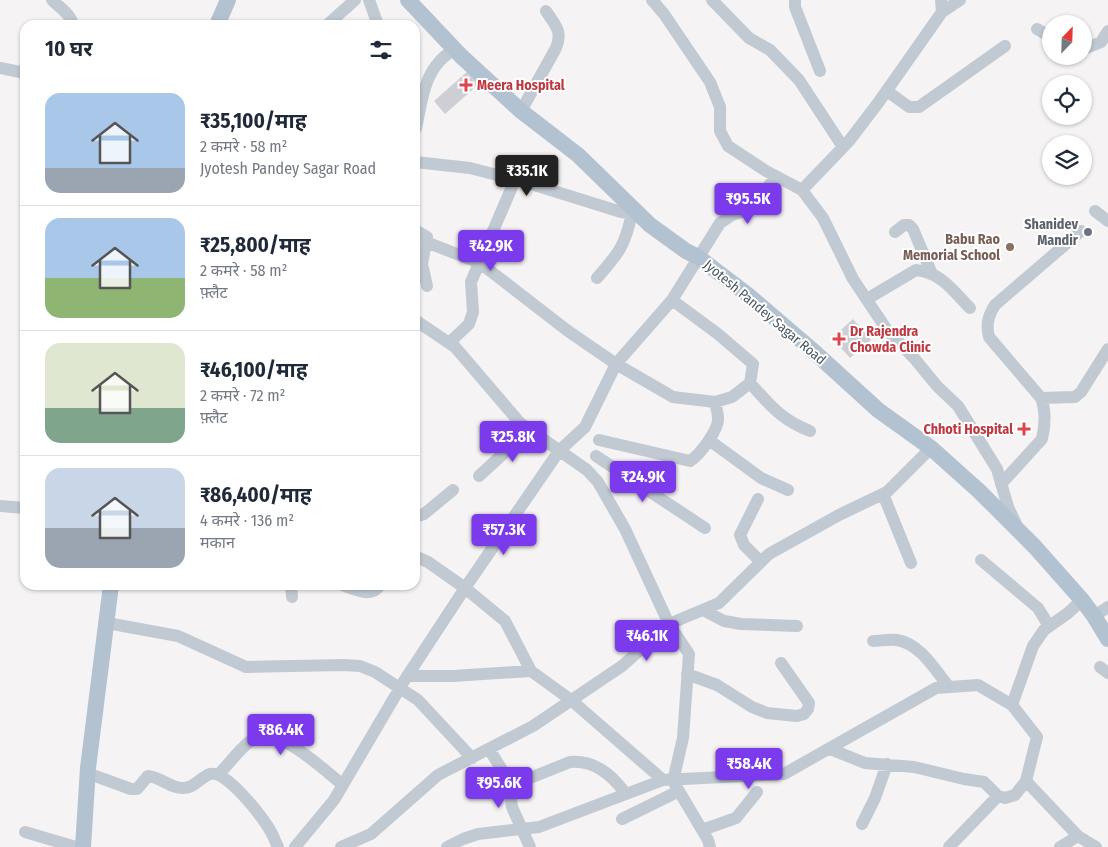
<!DOCTYPE html>
<html lang="hi">
<head>
<meta charset="utf-8">
<style>
  :root { --surface:#fff; --page:#f6f6f7; --text:#1f2937; --muted:#747a83; --line:#e0e1e3; --accent:#7c3aed }
  body { margin:0; font-family:"Fira Sans Condensed","Noto Sans Devanagari",sans-serif; background:var(--page); color:var(--text); height:100vh; display:flex; flex-direction:column; font-size:19px; white-space:nowrap }
  * { box-sizing:border-box; margin:0 }
  p { font-size:16px; color:var(--muted) }
  .icon { flex:none; width:28px; height:28px; fill:none; stroke:currentColor; stroke-width:2; stroke-linecap:round; stroke-linejoin:round }
  .map { position:relative; flex:1; overflow:hidden }
  .details { position:absolute; left:20px; top:20px; width:400px; height:570px; display:flex; flex-direction:column; background:var(--surface); border-radius:15px; box-shadow:0 1px 4px #0004 }
  .details>* { flex:none }
  .needle { width:32px; rotate:23deg }
  .buttons { position:absolute; left:1042px; top:15px; display:grid; gap:10px }
  .buttons a { display:grid; place-items:center; width:50px; height:50px; border-radius:50%; background:var(--surface); box-shadow:0 1px 4px #0004; font-size:25px }
  .price { position:absolute; translate:-50% -42px; padding:0 11px; border-radius:5px; background:var(--accent); color:#fff; font-size:16px; line-height:32px; filter:drop-shadow(0 1px 2px #0008) }
  .price::after { content:''; position:absolute; left:50%; top:30px; width:15px; height:11px; margin-left:-8px; background:inherit; clip-path:polygon(0 0,100% 0,50% 100%) }
  .price.active { background:#222; color:#fff }
  ul { padding:0; list-style:none }
  li { display:flex; align-items:center; gap:15px; height:125px; padding:0 25px }
  li+li { border-top:1px solid var(--line) }
  li span { display:grid; place-items:center; flex:none; width:140px; height:100px; border-radius:15px; color:#555 }
  li>.icon { margin-inline-start:auto }
  span .icon { width:60px; height:60px; fill:#fffc; stroke-width:1 }
  li b { font-size:21px }
  h2 { display:flex; justify-content:space-between; align-items:center; height:60px; padding:0 25px; font-size:21px }
  .map>svg:first-child { display:block }
  .building { fill:#cdcfd5 }
  .lines { fill:none; stroke-linecap:round; stroke-linejoin:round }
  .minor { stroke:#c1cad2; stroke-width:12 }
  .major { stroke:#b3c2d1; stroke-width:16 }
  .health-dot { fill:#e0444e; stroke:#fff; stroke-width:2 }
  .worship-dot { fill:#6b7280; stroke:#fff; stroke-width:2 }
  .education-dot { fill:#8d6e63; stroke:#fff; stroke-width:2 }
  .labels { text-anchor:middle; stroke-width:4; stroke-linejoin:round; paint-order:stroke }
  .health-label { font-size:14px; font-weight:bold; fill:#be3a42; stroke:#fff; text-anchor:start }
  .worship-label { font-size:14px; font-weight:bold; fill:#5b616d; stroke:#fff; text-anchor:end }
  .education-label { font-size:14px; font-weight:bold; fill:#785e54; stroke:#fff; text-anchor:end }
  .street-label { font-size:14px; fill:#4a5661; stroke:#fff }
</style>
</head>
<body>
<div class="map">
<svg width="1108" height="847" viewBox="0 0 1108 847">
  <rect width="100%" height="100%" fill="#f5f3f3"/>
  <path class="building" d="M469,70l11,13 -35,31 -11,-13z
    M853,319l18,21 -21,18 -18,-20z"/>
  <g class="lines">
    <path class="minor" d="M52,0c7,7 19,14 21,25
      M369,0l9,25
      M652,0l12,14 46,68 10,25v24l8,15 38,25 36,19 21,28 30,61 34,51 27,28 23,28 21,20 39,63 11,38 9,19
      M712,0l37,38 21,12 29,30 44,67
      M795,0v7l25,64
      M942,12l18,-12
      M327,25l28,-25
      M1037,29l14,8
      M1084,49l17,-7 7,-11
      M0,68l25,5
      M887,91l22,16h10l86,-61
      M521,111l35,-63c7,-17 -1,-23 -10,-37
      M416,128c5,-21 7,-49 23,-66 4,-5 10,-9 15,-13
      M415,162l55,6 58,15 93,29 19,2
      M802,190l47,-49 29,-38 64,-91 -1,-12
      M1095,211l13,10
      M415,230l12,7 -5,27 5,22
      M895,232l9,-7h5l4,4 19,45
      M426,242l54,21 88,68 48,33 57,33 42,5 17,-5 18,-14 3,-19 -35,-30 -46,-34
      M597,278c22,-25 28,-32 35,-65
      M867,299l49,-29c25,2 38,22 54,38
      M415,320l40,27 65,76 67,47 11,12 27,47 44,95 20,30 -6,84 -10,43 35,59 2,7
      M449,343l20,-19 4,-12 -2,-30 44,-102
      M750,383c20,22 31,37 60,48
      M1041,398l34,-1 6,-5 27,-43
      M599,440l91,21c10,-6 29,-32 28,-43 0,-5 -2,-11 -3,-16
      M709,440l52,38 27,12
      M596,456l109,72
      M479,476l50,-46
      M1001,484l41,-45c3,-13 4,-28 -1,-41l-52,-61c-3,-13 -1,-21 6,-32l86,-74
      M883,494l28,69
      M758,499l-18,36 4,10 17,17
      M0,506l25,2
      M415,517l9,-3 29,-24
      M415,556l13,6 37,26 40,33 26,50 40,29 92,80 121,-6 152,-86 42,-3 34,20 21,-59 11,-16 24,-17 14,-13
      M981,560l57,48 11,18
      M291,585l1,12
      M342,585c13,4 29,14 38,0
      M703,610l21,11 17,3 56,2
      M1094,616l14,-9
      M107,623l71,13 68,31 98,-2 16,1 15,6 43,28 54,58
      M873,641c7,0 16,-2 24,-1 24,4 38,30 52,47
      M1100,667l8,6
      M687,674l30,11 35,22 15,6 30,3 7,-2 4,-5 1,-6 -28,-40
      M407,676h46l78,-5
      M1012,705l25,32 -11,44
      M489,749l20,32 6,3 55,-22c25,-2 42,13 56,32
      M830,749l35,14 49,4 50,12 20,3 14,14 7,2 10,-3 11,-14 52,55 18,11
      M87,773l44,16h6l11,-13c13,1 23,13 36,12 10,0 17,-11 26,-14 16,-5 52,43 60,56 3,5 5,11 8,17
      M219,774c10,-10 26,-33 39,-37 24,-8 67,34 85,48
      M509,781l3,26 18,40
      M622,819l57,-28
      M862,824l13,-26 12,-34
      M702,830l34,-12 21,-26
      M25,832l51,15
      M295,847l39,-47 70,-119 61,-93 94,-137 26,-24 31,-63 56,-64 48,-77 12,-8 17,-6 27,-32
      M341,847l30,-13 67,-59 95,-49 89,-60 47,-42 50,-21 50,-49 70,-39 48,-23 44,-44
      M447,847l16,-8 15,-5 61,-7 124,-47
      M949,847l49,-51
      M1060,847l18,-11"/>
    <path class="major" d="M408,0l53,56 60,55 57,44 72,70 36,26 12,6 50,38 63,54 67,61 53,38 48,43 56,56 47,53 12,16 14,23
      M217,25l11,-25
      M83,847l5,-79 23,-183"/>
  </g>
  <g class="health-dot">
    <path d="M463.5 77.5h5v5h5v5h-5v5h-5v-5h-5v-5h5z"/>
    <path d="M836.5 331.5h5v5h5v5h-5v5h-5v-5h-5v-5h5z"/>
    <path d="M1021.5 421.5h5v5h5v5h-5v5h-5v-5h-5v-5h5z"/>
  </g>
  <circle class="worship-dot" cx="1088" cy="232" r="5"/>
  <circle class="education-dot" cx="1010" cy="247" r="5"/>
  <g class="labels">
    <g class="health-label">
      <text x="477" y="90">Meera Hospital</text>
      <text x="850" y="336">Dr Rajendra<tspan x="850" dy="16">Chowda Clinic</tspan></text>
      <text x="1013" y="434" text-anchor="end">Chhoti Hospital</text>
    </g>
    <g class="worship-label">
      <text x="1078" y="229">Shanidev<tspan x="1078" dy="16">Mandir</tspan></text>
    </g>
    <g class="education-label">
      <text x="1000" y="244">Babu Rao<tspan x="1000" dy="16">Memorial School</tspan></text>
    </g>
    <g class="street-label">
      <text transform="translate(765 312) rotate(40)" y="5">Jyotesh Pandey Sagar Road</text>
    </g>
  </g>
</svg>
<div class="buttons">
<a><svg class="needle" viewBox="-14 -14 28 28"><path d="M0-13l5 13h-10z" fill="#e53935"/><path d="M0 13l5-13h-10z" fill="#747a83"/></svg></a>
<a><svg class="icon" aria-label="locate" viewBox="0 0 24 24"><circle cx="12" cy="12" r="6"/><path d="M12 2v4M12 18v4M2 12h4M18 12h4"/></svg></a>
<a><svg class="icon" aria-label="layers" viewBox="0 0 24 24"><path d="M12 4l9 5-9 5-9-5zM3 14l9 5 9-5"/></svg></a>
</div>
<b class="price active" style="left:527px;top:197px">₹35.1K</b>
<b class="price" style="left:748px;top:225px">₹95.5K</b>
<b class="price" style="left:491px;top:272px">₹42.9K</b>
<b class="price" style="left:513px;top:463px">₹25.8K</b>
<b class="price" style="left:643px;top:503px">₹24.9K</b>
<b class="price" style="left:504px;top:556px">₹57.3K</b>
<b class="price" style="left:647px;top:662px">₹46.1K</b>
<b class="price" style="left:281px;top:756px">₹86.4K</b>
<b class="price" style="left:749px;top:790px">₹58.4K</b>
<b class="price" style="left:499px;top:809px">₹95.6K</b>
<section class="details">
<h2>10 घर<svg class="icon" aria-label="filters" viewBox="0 0 24 24"><path d="M4 7h16M4 17h16"/><circle cx="9" cy="7" r="2"/><circle cx="15" cy="17" r="2"/></svg></h2>
<ul>
<li><span style="background:linear-gradient(#a9c7e8 75%,#9aa5b1 0)"><svg class="icon" aria-label="home" viewBox="0 0 24 24"><path d="M3 11l9-7 9 7M6 9v11h12V9"/></svg></span><div><b>₹35,100/माह</b><p>2 कमरे · 58 m²</p><p>Jyotesh Pandey Sagar Road</p></div></li>
<li><span style="background:linear-gradient(#a9c7e8 60%,#8fb573 0)"><svg class="icon" aria-label="home" viewBox="0 0 24 24"><path d="M3 11l9-7 9 7M6 9v11h12V9"/></svg></span><div><b>₹25,800/माह</b><p>2 कमरे · 58 m²</p><p>फ़्लैट</p></div></li>
<li><span style="background:linear-gradient(#dfe7d0 65%,#7fa58c 0)"><svg class="icon" aria-label="home" viewBox="0 0 24 24"><path d="M3 11l9-7 9 7M6 9v11h12V9"/></svg></span><div><b>₹46,100/माह</b><p>2 कमरे · 72 m²</p><p>फ़्लैट</p></div></li>
<li><span style="background:linear-gradient(#c9d6e8 60%,#9aa5b1 0)"><svg class="icon" aria-label="home" viewBox="0 0 24 24"><path d="M3 11l9-7 9 7M6 9v11h12V9"/></svg></span><div><b>₹86,400/माह</b><p>4 कमरे · 136 m²</p><p>मकान</p></div></li>
</ul>
</section>
</div>
</body>
</html>
